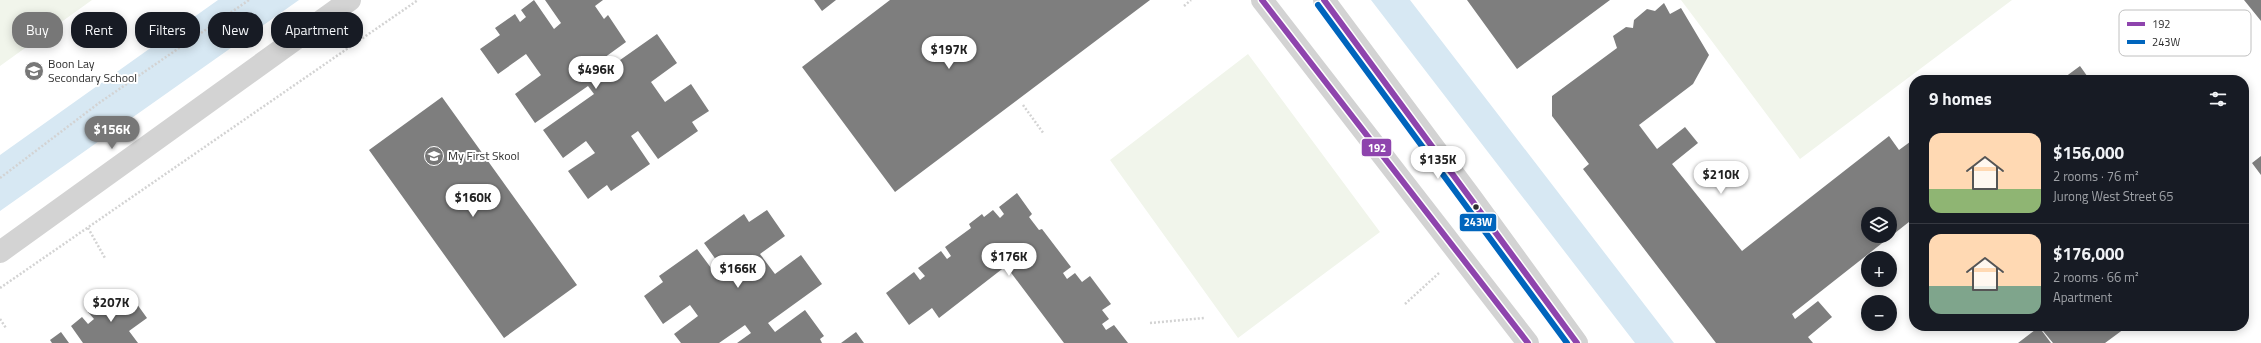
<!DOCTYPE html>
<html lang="en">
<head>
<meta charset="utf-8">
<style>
  :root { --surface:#171b24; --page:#20242c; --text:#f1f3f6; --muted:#9ea1a6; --line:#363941; --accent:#777 }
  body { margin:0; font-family:"Titillium Web",sans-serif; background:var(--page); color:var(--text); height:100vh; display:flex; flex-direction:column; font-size:15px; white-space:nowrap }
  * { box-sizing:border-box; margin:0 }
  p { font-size:13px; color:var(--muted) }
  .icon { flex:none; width:22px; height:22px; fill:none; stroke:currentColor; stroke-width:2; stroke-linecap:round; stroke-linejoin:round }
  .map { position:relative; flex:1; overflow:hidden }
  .side { position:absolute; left:1909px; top:75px; width:340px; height:256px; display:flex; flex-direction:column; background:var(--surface); border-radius:16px; box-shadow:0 2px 10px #0003 }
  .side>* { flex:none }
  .top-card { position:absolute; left:12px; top:12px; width:380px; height:36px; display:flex; gap:8px }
  .tools { position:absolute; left:1861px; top:207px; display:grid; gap:8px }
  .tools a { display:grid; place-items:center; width:36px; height:36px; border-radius:50%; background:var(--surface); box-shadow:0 2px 10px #0003; font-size:20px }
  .price { position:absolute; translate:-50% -34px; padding:0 9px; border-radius:14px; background:#fff; color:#222; font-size:13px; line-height:26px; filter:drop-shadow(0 1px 2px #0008) }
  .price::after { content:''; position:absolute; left:50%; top:24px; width:12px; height:9px; margin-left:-6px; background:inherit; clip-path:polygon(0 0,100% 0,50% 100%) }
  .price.selected { background:var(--accent); color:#fff }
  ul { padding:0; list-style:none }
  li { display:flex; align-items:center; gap:12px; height:100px; padding:0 20px }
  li+li { border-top:1px solid var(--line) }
  li span { display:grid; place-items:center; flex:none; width:112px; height:80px; border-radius:12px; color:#555 }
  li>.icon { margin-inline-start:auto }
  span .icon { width:48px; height:48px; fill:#fffc; stroke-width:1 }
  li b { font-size:17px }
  h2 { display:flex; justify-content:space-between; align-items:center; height:48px; padding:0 20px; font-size:17px }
  .chip { padding:0 14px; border-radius:16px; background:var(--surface); box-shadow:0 2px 10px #0003; font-size:14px; line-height:36px }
  .chip.selected { background:var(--accent); color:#fff }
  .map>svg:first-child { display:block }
  .green { fill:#f1f5eb }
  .water { fill:#d7e8f3 }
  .building { fill:#7e7e7e; fill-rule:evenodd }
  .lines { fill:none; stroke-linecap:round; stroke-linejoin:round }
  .path { stroke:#d3d3d3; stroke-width:2.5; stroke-dasharray:2 2; stroke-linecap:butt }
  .minor { stroke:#d3d3d3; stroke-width:22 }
  .tertiary { stroke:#d3d3d3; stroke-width:22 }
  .bus-1-casing { stroke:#fff; stroke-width:9 }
  .bus-2-casing { stroke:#fff; stroke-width:9 }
  .bus-1 { stroke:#8e44ad; stroke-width:6 }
  .bus-2 { stroke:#0065bd; stroke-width:6 }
  .bus-dot { fill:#2e2e2e; stroke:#fff; stroke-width:1.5 }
  .labels { text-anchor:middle; stroke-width:4; stroke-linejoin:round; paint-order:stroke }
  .poi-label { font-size:12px; fill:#2e2e2e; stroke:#fff; text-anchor:start }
  .key { fill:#fff; stroke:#c0c0c0; stroke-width:1 }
  .key-label { font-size:11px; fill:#2e2e2e }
  .line-badge { stroke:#fff; stroke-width:1.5 }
  .badge-label { font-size:11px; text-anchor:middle; font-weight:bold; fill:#fff }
</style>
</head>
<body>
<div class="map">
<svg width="2261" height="343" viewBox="0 0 2261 343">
  <rect width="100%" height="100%" fill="#fff"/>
  <path class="green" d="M0,0h92l-92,66z
    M1681,0h331l-212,159z
    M1248,54l132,178 -142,106 -128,-178z"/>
  <path class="water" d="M218,0h81l-299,211v-56z
    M1371,0h39l264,343h-39z"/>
  <path class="building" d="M534,0l20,29 7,-6 -16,-23h58l-8,6 9,13 4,-4 18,27 -29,21 6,9 54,-38 20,29 -26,19 14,20 26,-18 18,27 -17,11 6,9 -40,28 -20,-28 -7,5 19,28 -39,27 -4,-6 -19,14 -20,-28 27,-18 -9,-12 -23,17 -20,-28 51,-36 -6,-8 -53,37 -20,-29 26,-19 -15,-21 -28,20 -18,-25 20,-14 -5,-7 20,-14 5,8 6,-5 -5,-7z
    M814,0h22l-14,11z
    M890,0h260l-255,192 -93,-125z
    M1467,0h143l-93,69z
    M2244,0h17v21z
    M1664,3l6,11 11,-6 28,47 -16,29 -54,41 18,24 28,-22 13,16 -26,21 70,87 147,-115 10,14 15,-11v79l-122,96 3,5 23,-18 14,16 -24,20 5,6h-97l-133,-174 6,-5 -37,-48v-20l65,-48 -4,-12 13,-9 7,1 1,-8 13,-11 8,2zM1868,214h22v22h-22z
    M2080,66l10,14h-29z
    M442,97l135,188 -73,53 -135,-188z
    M2261,156v19l-9,-12z
    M1017,193l15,21 -3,3 10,13 3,-1 29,38 -8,6 4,6 8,-6 7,9 8,-6 21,28 -9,6 7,9 -7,5 4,6 8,-5 14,18h-64l-58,-77 -67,52 -7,-10 -23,17 -23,-32 28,-21 6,8 5,-4 -7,-8 23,-17 6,8 4,-3 -6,-9 26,-19 -2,-4 13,-10 2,3 9,-7 7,8 4,-4 -5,-7z
    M767,210l18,26 -25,18 15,20 26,-19 21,29 -54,39 7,9 30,-22 19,26 -4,3 2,4h-85l14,-10 -6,-8 -26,18h-38l-7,-9 24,-18 -8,-11 -27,19 -19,-28 19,-14 -4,-6 38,-27 20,27 7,-5 -20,-28 40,-29 5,8z
    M129,293l18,25 -18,13 9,12h-55l-12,-17 11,-9 6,7 6,-5 -6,-7 18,-13 4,7z
    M2039,326h89l-23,17h-52z
    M2039,327l12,16h-33z
    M61,332l8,11h-17l-2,-3z
    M856,332l8,11h-23z"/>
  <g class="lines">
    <path class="path" d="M1184,6l7,-6
      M1023,105l21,29
      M0,178l99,-75 150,-103
      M88,228l17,30
      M0,288l418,-288
      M1405,304l34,-31
      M0,319l6,9
      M1150,323l54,-5"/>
    <path class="minor" d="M0,252l350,-252"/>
    <path class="tertiary" d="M1262,0l266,343
      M1324,0l147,197 106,146"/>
    <defs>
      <path id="bus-1" d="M1262,0l266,343
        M1324,0l253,343"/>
      <path id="bus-2" d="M1318,5l249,338"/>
    </defs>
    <use href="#bus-1" class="bus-1-casing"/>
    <use href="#bus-2" class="bus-2-casing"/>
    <use href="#bus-1" class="bus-1"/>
    <use href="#bus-2" class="bus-2"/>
  </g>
  <defs>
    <symbol id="school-disc" viewBox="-11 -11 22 22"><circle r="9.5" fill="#777" stroke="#fff"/><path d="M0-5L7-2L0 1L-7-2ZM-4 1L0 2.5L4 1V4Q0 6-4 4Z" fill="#fff"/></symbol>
  </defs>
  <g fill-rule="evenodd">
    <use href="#school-disc" x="23" y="60" width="22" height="22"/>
    <use href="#school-disc" x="423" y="145" width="22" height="22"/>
  </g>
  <circle class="bus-dot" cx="1476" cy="207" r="3.5"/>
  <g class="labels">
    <g class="poi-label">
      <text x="48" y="68">Boon Lay<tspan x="48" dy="14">Secondary School</tspan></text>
      <text x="448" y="160">My First Skool</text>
    </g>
  </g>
  <rect x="2119" y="10" width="132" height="46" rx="6" class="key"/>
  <rect x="2127" y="22" width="18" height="4" fill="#8e44ad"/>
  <rect x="2127" y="40" width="18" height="4" fill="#0065bd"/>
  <g class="key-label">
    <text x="2152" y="28">192</text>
    <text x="2152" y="46">243W</text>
  </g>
  <g class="line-badge">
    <rect x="1361" y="138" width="31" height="19" rx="4" fill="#8e44ad"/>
    <rect x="1459" y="213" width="38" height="19" rx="4" fill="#0065bd"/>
  </g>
  <g class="badge-label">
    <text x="1377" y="152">192</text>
    <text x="1478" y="226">243W</text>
  </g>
</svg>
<div class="tools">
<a><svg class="icon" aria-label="layers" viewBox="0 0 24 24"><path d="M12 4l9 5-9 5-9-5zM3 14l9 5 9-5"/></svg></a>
<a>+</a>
<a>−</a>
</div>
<b class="price" style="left:949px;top:70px">$197K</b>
<b class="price" style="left:596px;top:90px">$496K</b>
<b class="price selected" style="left:112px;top:150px">$156K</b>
<b class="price" style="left:1438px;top:180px">$135K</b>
<b class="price" style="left:1721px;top:195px">$210K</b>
<b class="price" style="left:473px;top:218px">$160K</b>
<b class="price" style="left:1009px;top:277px">$176K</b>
<b class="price" style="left:738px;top:289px">$166K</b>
<b class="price" style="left:111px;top:323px">$207K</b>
<div class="top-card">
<a class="chip selected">Buy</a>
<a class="chip">Rent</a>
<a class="chip">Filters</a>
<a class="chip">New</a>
<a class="chip">Apartment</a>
</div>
<section class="side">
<h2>9 homes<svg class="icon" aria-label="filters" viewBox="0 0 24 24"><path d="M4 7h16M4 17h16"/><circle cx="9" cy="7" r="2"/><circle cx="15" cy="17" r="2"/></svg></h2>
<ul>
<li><span style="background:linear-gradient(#ffd9b3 70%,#8fb573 0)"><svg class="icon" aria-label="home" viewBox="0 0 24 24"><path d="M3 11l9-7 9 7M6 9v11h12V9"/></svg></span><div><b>$156,000</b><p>2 rooms · 76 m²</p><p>Jurong West Street 65</p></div></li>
<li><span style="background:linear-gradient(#ffd9b3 65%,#7fa58c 0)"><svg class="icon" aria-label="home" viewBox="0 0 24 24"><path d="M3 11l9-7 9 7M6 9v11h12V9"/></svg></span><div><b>$176,000</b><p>2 rooms · 66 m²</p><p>Apartment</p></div></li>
</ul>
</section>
</div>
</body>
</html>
